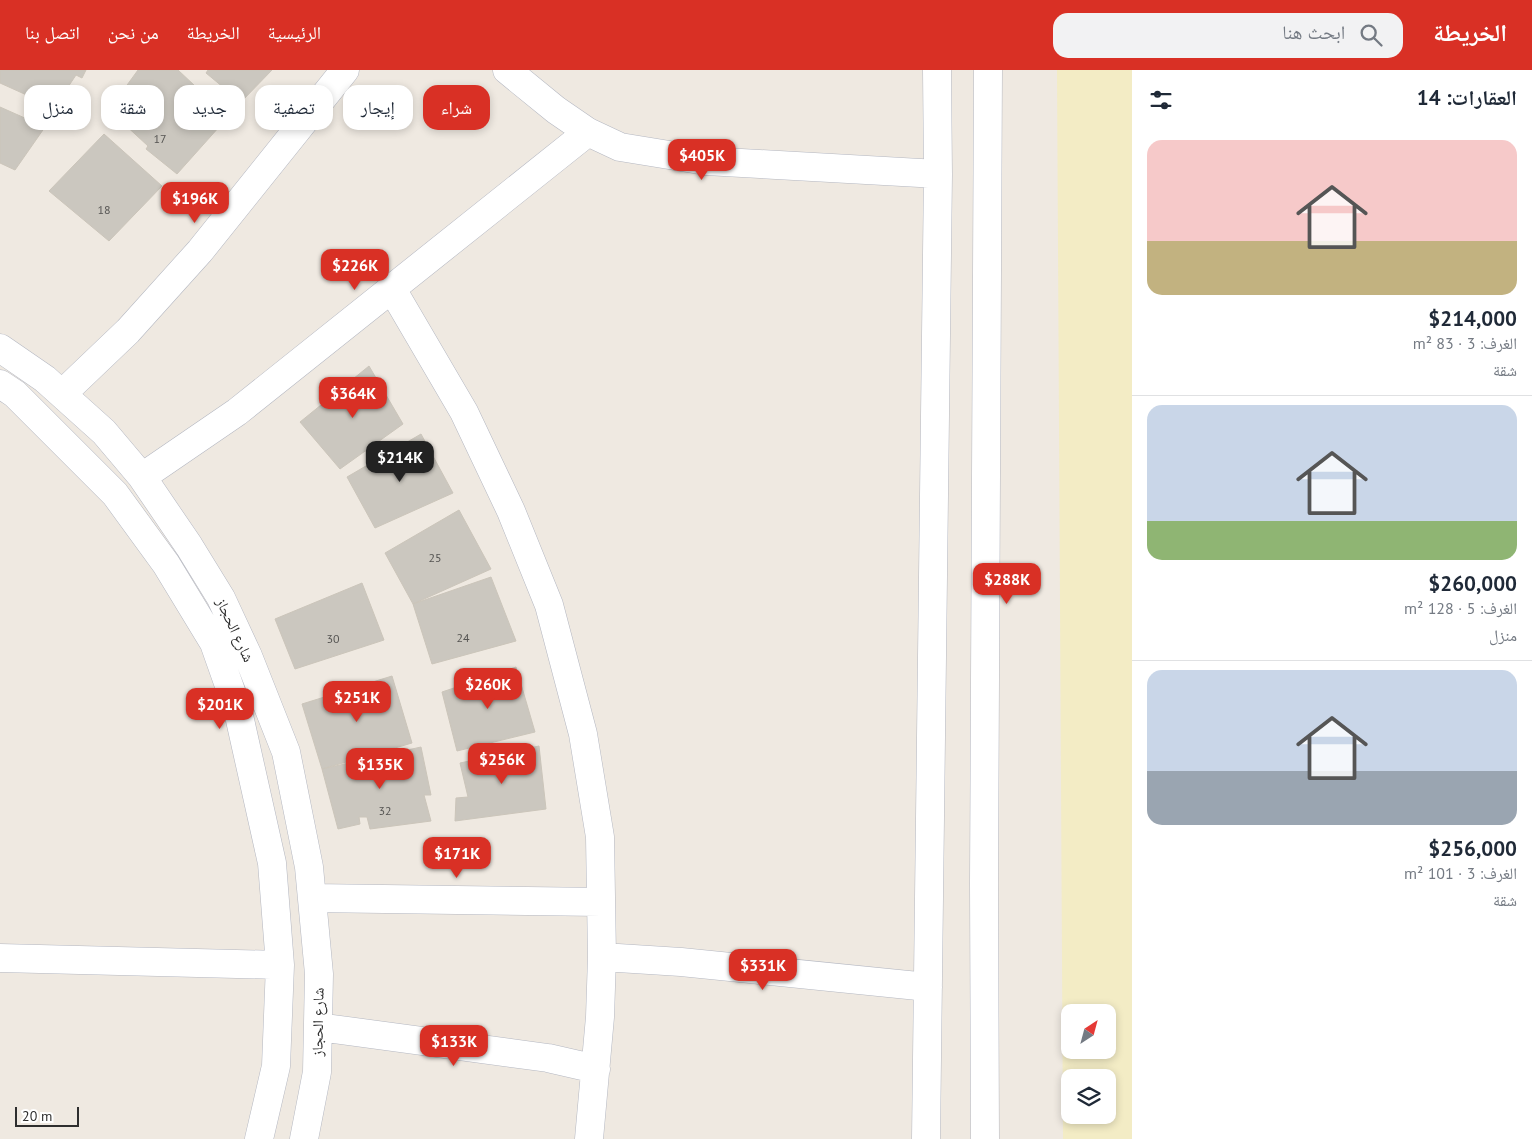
<!DOCTYPE html>
<html lang="ar">
<head>
<meta charset="utf-8">
<style>
  :root { --surface:#fff; --page:#f2f2f3; --text:#1f2937; --muted:#747a83; --line:#e0e1e3; --accent:#d93025 }
  body { margin:0; font-family:"PT Sans","Noto Naskh Arabic",sans-serif; background:var(--page); color:var(--text); direction:rtl; height:100vh; display:flex; flex-direction:column; font-size:19px; white-space:nowrap }
  * { box-sizing:border-box; margin:0 }
  p { font-size:16px; color:var(--muted) }
  .icon { flex:none; width:28px; height:28px; fill:none; stroke:currentColor; stroke-width:2; stroke-linecap:round; stroke-linejoin:round }
  .map { position:relative; flex:1; overflow:hidden; direction:ltr }
  .side { display:flex; flex-direction:column; background:var(--surface); width:400px }
  .side>* { flex:none }
  .hud { position:absolute; left:15px; top:15px; width:475px; height:45px; direction:rtl; display:flex; gap:10px }
  .needle { width:32px; rotate:36deg }
  .fabs { position:absolute; left:1061px; top:934px; display:grid; gap:10px }
  .fabs a { display:grid; place-items:center; width:55px; height:55px; border-radius:10px; background:var(--surface); box-shadow:0 2px 8px #0003; font-size:25px }
  .scale { position:absolute; left:15px; bottom:12px; width:64px; box-sizing:border-box; padding-left:5px; border:2px solid #2e2e2e; border-top:0; font-size:14px; line-height:18px; white-space:nowrap; color:#2e2e2e; -webkit-text-stroke:4px #fff; paint-order:stroke }
  .price { position:absolute; translate:-50% -42px; padding:0 11px; border-radius:10px; background:var(--accent); color:#fff; font-size:16px; line-height:32px; filter:drop-shadow(0 1px 2px #0008) }
  .price::after { content:''; position:absolute; left:50%; top:30px; width:15px; height:11px; margin-left:-8px; background:inherit; clip-path:polygon(0 0,100% 0,50% 100%) }
  .price.current { background:#222; color:#fff }
  ul { padding:0; list-style:none }
  li { display:grid; align-content:center; gap:10px; height:265px; padding:0 15px }
  li+li { border-top:1px solid var(--line) }
  li span { display:grid; place-items:center; height:155px; border-radius:15px; color:#555 }
  li>.icon { margin-inline-start:auto }
  span .icon { width:90px; height:90px; fill:#fffc; stroke-width:1 }
  li b { font-size:21px }
  h2 { display:flex; justify-content:space-between; align-items:center; height:60px; padding:0 15px; font-size:21px }
  .tag { padding:0 18px; border-radius:15px; background:var(--surface); box-shadow:0 2px 8px #0003; font-size:18px; line-height:45px }
  .tag.current { background:var(--accent); color:#fff }
  header { display:flex; align-items:center; gap:30px; box-sizing:border-box; height:70px; padding:0 25px; background:var(--accent); color:#fff }
  header strong { font-size:24px }
  nav { display:flex; gap:28px; margin-inline-start:auto; font-size:18px }
  .search { width:350px; height:45px; background:var(--page); display:flex; align-items:center; gap:12px; box-sizing:border-box; padding:0 18px; border-radius:15px; color:var(--muted); font-size:19px }
  main { display:flex; flex:1; min-height:0 }
  .map>svg:first-child { display:block }
  .sand { fill:#f3ecc5; fill-rule:evenodd }
  .building { fill:#cbc7bf; stroke:#cbc5ba }
  .lines { fill:none; stroke-linecap:round; stroke-linejoin:round }
  .minor-casing { stroke:#b4b7c1; stroke-width:29 }
  .minor { stroke:#fff; stroke-width:28 }
  .labels { text-anchor:middle; stroke-width:4.5; stroke-linejoin:round; paint-order:stroke }
  .number-label { font-size:12px; fill:#555452 }
  .street-label { font-size:15px; fill:#2e2e2e; stroke:#fff }
</style>
</head>
<body>
<header>
<strong>الخريطة</strong>
<div class="search"><svg class="icon" aria-label="search" viewBox="0 0 24 24"><circle cx="10" cy="10" r="6"/><path d="M15 15l6 6"/></svg>ابحث هنا</div>
<nav><a>الرئيسية</a><a>الخريطة</a><a>من نحن</a><a>اتصل بنا</a></nav>
</header>
<main>
<section class="side">
<h2>العقارات: 14<svg class="icon" aria-label="filters" viewBox="0 0 24 24"><path d="M4 7h16M4 17h16"/><circle cx="9" cy="7" r="2"/><circle cx="15" cy="17" r="2"/></svg></h2>
<ul>
<li><span style="background:linear-gradient(#f6c9c9 65%,#c2b280 0)"><svg class="icon" aria-label="home" viewBox="0 0 24 24"><path d="M3 11l9-7 9 7M6 9v11h12V9"/></svg></span><div><b>$214,000</b><p>الغرف: 3 · 83 m²</p><p>شقة</p></div></li>
<li><span style="background:linear-gradient(#c9d6e8 75%,#8fb573 0)"><svg class="icon" aria-label="home" viewBox="0 0 24 24"><path d="M3 11l9-7 9 7M6 9v11h12V9"/></svg></span><div><b>$260,000</b><p>الغرف: 5 · 128 m²</p><p>منزل</p></div></li>
<li><span style="background:linear-gradient(#c9d6e8 65%,#9aa5b1 0)"><svg class="icon" aria-label="home" viewBox="0 0 24 24"><path d="M3 11l9-7 9 7M6 9v11h12V9"/></svg></span><div><b>$256,000</b><p>الغرف: 3 · 101 m²</p><p>شقة</p></div></li>
</ul>
</section>
<div class="map">
<svg width="1132" height="1069" viewBox="0 0 1132 1069">
  <rect width="100%" height="100%" fill="#efe9e1"/>
  <path class="sand" d="M1057,0h75v1069h-69zM1070,942h38v38h-38zM1070,1008h38v37h-38z"/>
  <path class="building" d="M0,0h86l-4,8 -6,-3 -16,24 6,3 -6,8 -60,-27z
    M138,0h40l50,47 -51,57 -31,-25 2,-3 -26,-24 -3,3 -13,-11z
    M208,0h64l-31,32 -35,-29z
    M0,37l45,20 -30,43 -15,-7z
    M104,64l58,52 -53,55 -60,-50z
    M369,296l34,58 -63,45 -40,-47z
    M421,364l32,59 -78,35 -28,-51z
    M459,440l32,59 -78,35 -28,-51z
    M491,507l25,64 -84,23 -19,-60z
    M362,513l22,57 -89,29 -20,-50z
    M516,597l19,65 -78,19 -15,-59z
    M392,606l20,67 -90,26 -20,-65z
    M539,676l7,63 -91,12 1,-23 12,-1 -8,-34z
    M421,677l10,48h-7l7,26 -61,8 -3,-12h-8l1,7 -22,5 -16,-60z"/>
  <g class="lines">
    <defs>
      <path id="minor" d="M507,0l49,40 32,22 32,15 86,14 232,13
        M392,219l72,123 47,99 38,94 34,129 17,103 2,120 -2,60 -11,122
        M0,278l45,31 59,53 38,45 47,69 32,52 27,58 38,96 23,115 10,107 -2,98 -13,67
        M0,314l15,10 100,100 51,70 48,79 24,68 34,152 8,102 -4,101 -17,73
        M62,324l66,-63 72,-80 145,-181
        M142,407l95,-65 351,-280
        M312,828l289,4
        M602,887l79,5 247,25
        M0,888l280,7
        M318,957l230,31 48,11
        M926,1069l12,-965 -1,-104
        M985,1069l-1,-255 4,-814"/>
    </defs>
    <use href="#minor" class="minor-casing"/>
    <use href="#minor" class="minor"/>
  </g>
  <g class="labels">
    <g class="number-label">
      <text x="160" y="73">17</text>
      <text x="104" y="144">18</text>
      <text x="435" y="492">25</text>
      <text x="463" y="572">24</text>
      <text x="333" y="573">30</text>
      <text x="385" y="745">32</text>
    </g>
    <g class="street-label">
      <text transform="translate(235 560) rotate(65)" y="5">شارع الحجاز</text>
      <text transform="translate(318 952) rotate(-89)" y="5">شارع الحجاز</text>
    </g>
  </g>
</svg>
<div class="fabs">
<a><svg class="needle" viewBox="-14 -14 28 28"><path d="M0-13l5 13h-10z" fill="#e53935"/><path d="M0 13l5-13h-10z" fill="#747a83"/></svg></a>
<a><svg class="icon" aria-label="layers" viewBox="0 0 24 24"><path d="M12 4l9 5-9 5-9-5zM3 14l9 5 9-5"/></svg></a>
</div>
<div class="scale">20 m</div>
<b class="price" style="left:702px;top:111px">$405K</b>
<b class="price" style="left:195px;top:154px">$196K</b>
<b class="price" style="left:355px;top:221px">$226K</b>
<b class="price" style="left:353px;top:349px">$364K</b>
<b class="price current" style="left:400px;top:413px">$214K</b>
<b class="price" style="left:1007px;top:535px">$288K</b>
<b class="price" style="left:488px;top:640px">$260K</b>
<b class="price" style="left:357px;top:653px">$251K</b>
<b class="price" style="left:220px;top:660px">$201K</b>
<b class="price" style="left:502px;top:715px">$256K</b>
<b class="price" style="left:380px;top:720px">$135K</b>
<b class="price" style="left:457px;top:809px">$171K</b>
<b class="price" style="left:763px;top:921px">$331K</b>
<b class="price" style="left:454px;top:997px">$133K</b>
<div class="hud">
<a class="tag current">شراء</a>
<a class="tag">إيجار</a>
<a class="tag">تصفية</a>
<a class="tag">جديد</a>
<a class="tag">شقة</a>
<a class="tag">منزل</a>
</div>
</div>
</main>
</body>
</html>
